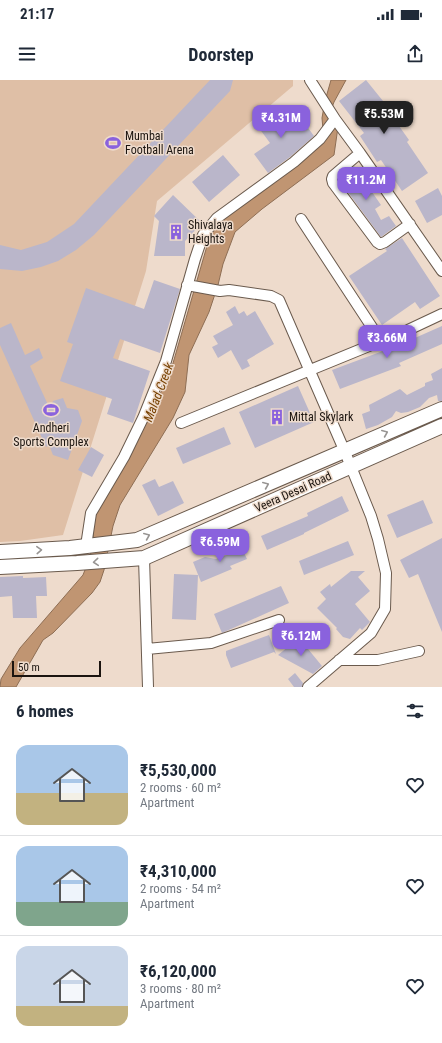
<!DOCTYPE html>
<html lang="en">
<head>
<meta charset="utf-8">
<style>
  :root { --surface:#fff; --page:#f2f2f3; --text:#1f2937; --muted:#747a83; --line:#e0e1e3; --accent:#8a62dd }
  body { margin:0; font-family:"Roboto Condensed",sans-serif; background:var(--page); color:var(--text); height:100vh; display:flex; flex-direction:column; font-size:15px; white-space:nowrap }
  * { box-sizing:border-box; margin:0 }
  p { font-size:13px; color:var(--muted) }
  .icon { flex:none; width:22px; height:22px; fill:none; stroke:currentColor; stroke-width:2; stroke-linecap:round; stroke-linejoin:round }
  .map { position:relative; height:607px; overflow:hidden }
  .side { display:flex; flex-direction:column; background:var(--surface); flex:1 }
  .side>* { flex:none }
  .scale { position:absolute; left:12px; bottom:10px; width:89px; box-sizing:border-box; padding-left:4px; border:2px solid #1b140f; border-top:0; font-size:11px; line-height:14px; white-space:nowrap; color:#1b140f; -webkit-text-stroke:3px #eedbcc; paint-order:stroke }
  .price { position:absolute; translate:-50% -34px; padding:0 9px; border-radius:8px; background:var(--accent); color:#fff; font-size:13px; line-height:26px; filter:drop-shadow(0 1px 2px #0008) }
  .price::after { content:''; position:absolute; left:50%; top:24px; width:12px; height:9px; margin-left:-6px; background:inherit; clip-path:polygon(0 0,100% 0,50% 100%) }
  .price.selected { background:#222; color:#fff }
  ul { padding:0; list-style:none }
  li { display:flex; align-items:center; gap:12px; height:100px; padding:0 16px }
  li+li { border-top:1px solid var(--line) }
  li span { display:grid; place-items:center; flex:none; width:112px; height:80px; border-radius:12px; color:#555 }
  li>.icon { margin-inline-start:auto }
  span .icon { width:48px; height:48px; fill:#fffc; stroke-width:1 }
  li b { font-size:17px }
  h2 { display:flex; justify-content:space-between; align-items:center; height:48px; padding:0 16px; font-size:17px }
  .status { display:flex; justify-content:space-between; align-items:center; height:28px; padding:0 20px; background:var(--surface); direction:ltr }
  .status svg { height:11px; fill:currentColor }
  header { display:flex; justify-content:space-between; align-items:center; height:52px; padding:0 16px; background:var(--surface); font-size:18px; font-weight:700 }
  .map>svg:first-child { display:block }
  .green { fill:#dfbfa6 }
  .water { fill:#c09572; stroke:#8e6e54 }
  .building { fill:#bab6ca }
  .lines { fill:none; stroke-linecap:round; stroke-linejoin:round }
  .street-casing { stroke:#6a5a4d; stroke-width:12 }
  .secondary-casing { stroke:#6a5a4d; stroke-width:16 }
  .street { stroke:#fff; stroke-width:10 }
  .secondary { stroke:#fff; stroke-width:14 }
  .oneway { stroke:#989593 }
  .labels { text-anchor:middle; stroke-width:3; stroke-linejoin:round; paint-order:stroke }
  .poi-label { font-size:12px; fill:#1b140f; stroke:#eedbcc; text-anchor:start }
  .street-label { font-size:12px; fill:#1b140f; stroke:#eedbcc }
  .water-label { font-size:13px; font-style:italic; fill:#784203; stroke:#eedbcc }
</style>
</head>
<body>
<div class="status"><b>21:17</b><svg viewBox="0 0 49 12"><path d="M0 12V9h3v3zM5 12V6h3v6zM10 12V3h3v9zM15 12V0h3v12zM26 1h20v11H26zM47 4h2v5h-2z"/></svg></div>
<header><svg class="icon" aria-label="menu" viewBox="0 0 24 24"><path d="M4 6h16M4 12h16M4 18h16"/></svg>Doorstep<svg class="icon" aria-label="share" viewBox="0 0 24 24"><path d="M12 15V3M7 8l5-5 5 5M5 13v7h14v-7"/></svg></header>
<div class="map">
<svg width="442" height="607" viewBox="0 0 442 607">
  <rect width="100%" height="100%" fill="#eedbcc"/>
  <path class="green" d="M0,0h293v6l-136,115 -11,70 -83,264 -43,6 -20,1z"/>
  <path class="water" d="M331,0h15l-12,22 -3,8 7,17 -4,28 -72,54 -27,23 -12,32 -5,21 -9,27 -20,43 -4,37 -12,26 -53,87 -7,21 -9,44 -4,12 -8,11 -39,40 -10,7 -27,47h-16l1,-8 19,-31 63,-73 7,-18 3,-16 1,-24 75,-140 40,-138 9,-17 106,-81 -2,-23 3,-17z"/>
  <path class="building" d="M210,0h23l-3,11 -136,144 -18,15 -18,11 -17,6 -19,4 -22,-2v-24l21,5 26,-8 27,-18z
    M366,0l17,21 -1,1 27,38 -2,2 21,31 -26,18 -21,-31 -4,2 -17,-26 4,-3 -25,-32z
    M280,27l12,16 8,-6 14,19 -24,21 -22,16 -14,-19 16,-11 -14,-19z
    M223,75l17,20 -31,27 -17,-20z
    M354,86l27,39 -6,4 6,11 8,-4 7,10 -15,11 -42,-57z
    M438,108l4,8v19l-15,8 -12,-22z
    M173,115l29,28 -17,18v15h-31l5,-35 -5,-5z
    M402,158l38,58 -20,13 -5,-7 -33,23 -33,-49 38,-25 -2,-2z
    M154,200l26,9 -20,64 -40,-14 -7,19 37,13 -17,52 -26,-9 5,-15 -52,-18 13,-37 -6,-2 19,-54 58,21z
    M235,226l4,8 5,-3 3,5 8,-5 19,33 -27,16 3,6 -8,4 -11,-20 -13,8 -6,-11 6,-3 -5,-8 20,-11 -7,-13z
    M11,243l14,32 14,-7 4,10 -13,8 20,43 3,-8 10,-3 4,10 11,2 4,11 -14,39 -15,-5 -4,-10 -3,2 -46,-102v-17z
    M442,246v18l-43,19 2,3 -61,23 -8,-19 67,-25z
    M442,288v33h-4l-1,-6 -8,3 -9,9 -12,5 -7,1 -5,-2 -4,6 -14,8 -12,4 -4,-15 8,-3 -1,-6 31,-16 7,6 18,-9v-3l8,-3 -2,-6z
    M298,306l16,36 -59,26 -16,-36z
    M224,347l7,17 -48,20 -7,-16z
    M91,367l13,8 -12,22 -14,-7z
    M155,399l4,8 14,-6 11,22 -26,13 -16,-31z
    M342,416l7,15 -45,22v1l-37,16 -6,-14 47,-20 -1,-3z
    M423,420l10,23 -36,15 -10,-23z
    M442,458v94l-24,-58 -9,4 -9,-18z
    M348,461l6,14 -50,20 -5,-14z
    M239,462l8,17 -17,7 2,3 -31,13 -8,-20 12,-5 11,2 11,-4 -2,-7z
    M351,491h14l-7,6 12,14 -15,13 15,18 -8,8 -2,-2 -10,11 -7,-2 -7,-8 1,-1 -20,-20 9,-9 -6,-7 10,-8 1,3z
    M174,494l24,1 -2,45 -24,-1z
    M23,496v2l23,-1 1,19h-11l1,22h-24l-1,-22 -12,1v-20z
    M281,506l8,17 -67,30 -8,-19z
    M269,555l7,19 -2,-2 -43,16 -5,-13v-4z
    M299,558l23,28 -9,8 -35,-19z
    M295,593l8,10 -1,4h-8l-6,-8z"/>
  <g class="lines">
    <defs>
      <path id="street" d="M310,0l25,39 25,34 82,118
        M360,73l-27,23 -1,3 1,4 44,59 3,2 5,-2 25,-18
        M301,139l80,122
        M187,205l33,6 9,-1 42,6 8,4 66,152 26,64 7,23 8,34 -1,36 -14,24 -63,54
        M181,343l227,-93 34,-16
        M86,466l5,-33 33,-56 19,-39 23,-57 29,-102 8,-24 14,-17 77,-56 26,-23 15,-20
        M144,478l4,129
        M147,569l64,-6 68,-23
        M339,580h39l41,-9"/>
      <path id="secondary" d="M0,472l70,-4 67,-8 305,-131
        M0,487l77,-4 67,-5 298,-132"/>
    </defs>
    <use href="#street" class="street-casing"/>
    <use href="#secondary" class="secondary-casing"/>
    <use href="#street" class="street"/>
    <use href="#secondary" class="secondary"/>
  </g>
  <defs><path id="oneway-chevron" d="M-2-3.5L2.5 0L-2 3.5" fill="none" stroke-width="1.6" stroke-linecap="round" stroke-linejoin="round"/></defs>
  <g class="oneway">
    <use href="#oneway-chevron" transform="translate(385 353) rotate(-23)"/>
    <use href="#oneway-chevron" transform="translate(266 405) rotate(-23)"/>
    <use href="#oneway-chevron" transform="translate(147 456) rotate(-23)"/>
    <use href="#oneway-chevron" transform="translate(39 470) rotate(-3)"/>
    <use href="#oneway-chevron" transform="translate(96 482) rotate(175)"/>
  </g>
  <defs>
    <symbol id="stadium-bare" viewBox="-9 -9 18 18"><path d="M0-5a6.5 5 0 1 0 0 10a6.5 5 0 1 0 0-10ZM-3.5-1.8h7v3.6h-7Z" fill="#8a62dd" stroke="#eedbcc" stroke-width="2.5" paint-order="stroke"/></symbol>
    <symbol id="building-bare" viewBox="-9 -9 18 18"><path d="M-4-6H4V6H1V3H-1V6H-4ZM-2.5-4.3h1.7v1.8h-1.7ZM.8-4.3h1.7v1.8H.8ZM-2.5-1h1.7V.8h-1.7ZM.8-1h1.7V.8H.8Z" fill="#8a62dd" stroke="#eedbcc" stroke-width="2.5" paint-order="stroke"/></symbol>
  </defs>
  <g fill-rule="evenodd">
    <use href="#stadium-bare" x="102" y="52" width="22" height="22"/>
    <use href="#building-bare" x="165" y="141" width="22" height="22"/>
    <use href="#stadium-bare" x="40" y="319" width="22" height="22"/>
    <use href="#building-bare" x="266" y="326" width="22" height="22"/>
  </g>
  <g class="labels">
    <g class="poi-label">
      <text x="125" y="60">Mumbai<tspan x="125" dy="14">Football Arena</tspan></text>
      <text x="188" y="149">Shivalaya<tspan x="188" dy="14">Heights</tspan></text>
      <text x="289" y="341">Mittal Skylark</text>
      <text x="51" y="352" text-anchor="middle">Andheri<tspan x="51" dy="14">Sports Complex</tspan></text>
    </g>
    <g class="street-label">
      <text transform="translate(293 412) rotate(-24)" y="4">Veera Desai Road</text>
    </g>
    <g class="water-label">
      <text transform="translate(158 312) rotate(-69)" y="5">Malad Creek</text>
    </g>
  </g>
</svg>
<div class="scale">50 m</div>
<b class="price selected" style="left:384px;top:55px">₹5.53M</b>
<b class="price" style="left:281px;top:59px">₹4.31M</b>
<b class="price" style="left:366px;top:121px">₹11.2M</b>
<b class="price" style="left:387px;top:279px">₹3.66M</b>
<b class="price" style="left:220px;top:483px">₹6.59M</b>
<b class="price" style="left:301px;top:577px">₹6.12M</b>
</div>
<section class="side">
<h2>6 homes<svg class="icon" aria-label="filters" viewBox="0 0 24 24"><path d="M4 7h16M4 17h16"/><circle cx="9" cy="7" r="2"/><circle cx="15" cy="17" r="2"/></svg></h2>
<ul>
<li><span style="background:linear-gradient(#a9c7e8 60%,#c2b280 0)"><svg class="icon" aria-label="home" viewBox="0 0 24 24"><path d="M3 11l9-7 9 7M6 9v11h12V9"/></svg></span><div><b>₹5,530,000</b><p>2 rooms · 60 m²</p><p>Apartment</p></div><svg class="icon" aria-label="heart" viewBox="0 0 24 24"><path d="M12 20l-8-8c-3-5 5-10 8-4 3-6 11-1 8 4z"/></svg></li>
<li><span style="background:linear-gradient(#a9c7e8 70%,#7fa58c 0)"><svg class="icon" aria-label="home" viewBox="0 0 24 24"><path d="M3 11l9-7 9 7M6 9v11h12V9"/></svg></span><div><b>₹4,310,000</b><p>2 rooms · 54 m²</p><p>Apartment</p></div><svg class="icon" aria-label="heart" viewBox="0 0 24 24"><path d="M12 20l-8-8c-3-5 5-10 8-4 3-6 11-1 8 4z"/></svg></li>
<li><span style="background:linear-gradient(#c9d6e8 75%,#c2b280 0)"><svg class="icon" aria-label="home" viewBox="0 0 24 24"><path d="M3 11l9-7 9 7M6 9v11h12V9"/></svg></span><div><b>₹6,120,000</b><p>3 rooms · 80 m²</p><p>Apartment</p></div><svg class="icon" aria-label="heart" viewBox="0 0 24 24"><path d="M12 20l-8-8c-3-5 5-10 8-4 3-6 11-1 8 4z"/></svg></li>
</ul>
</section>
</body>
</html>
